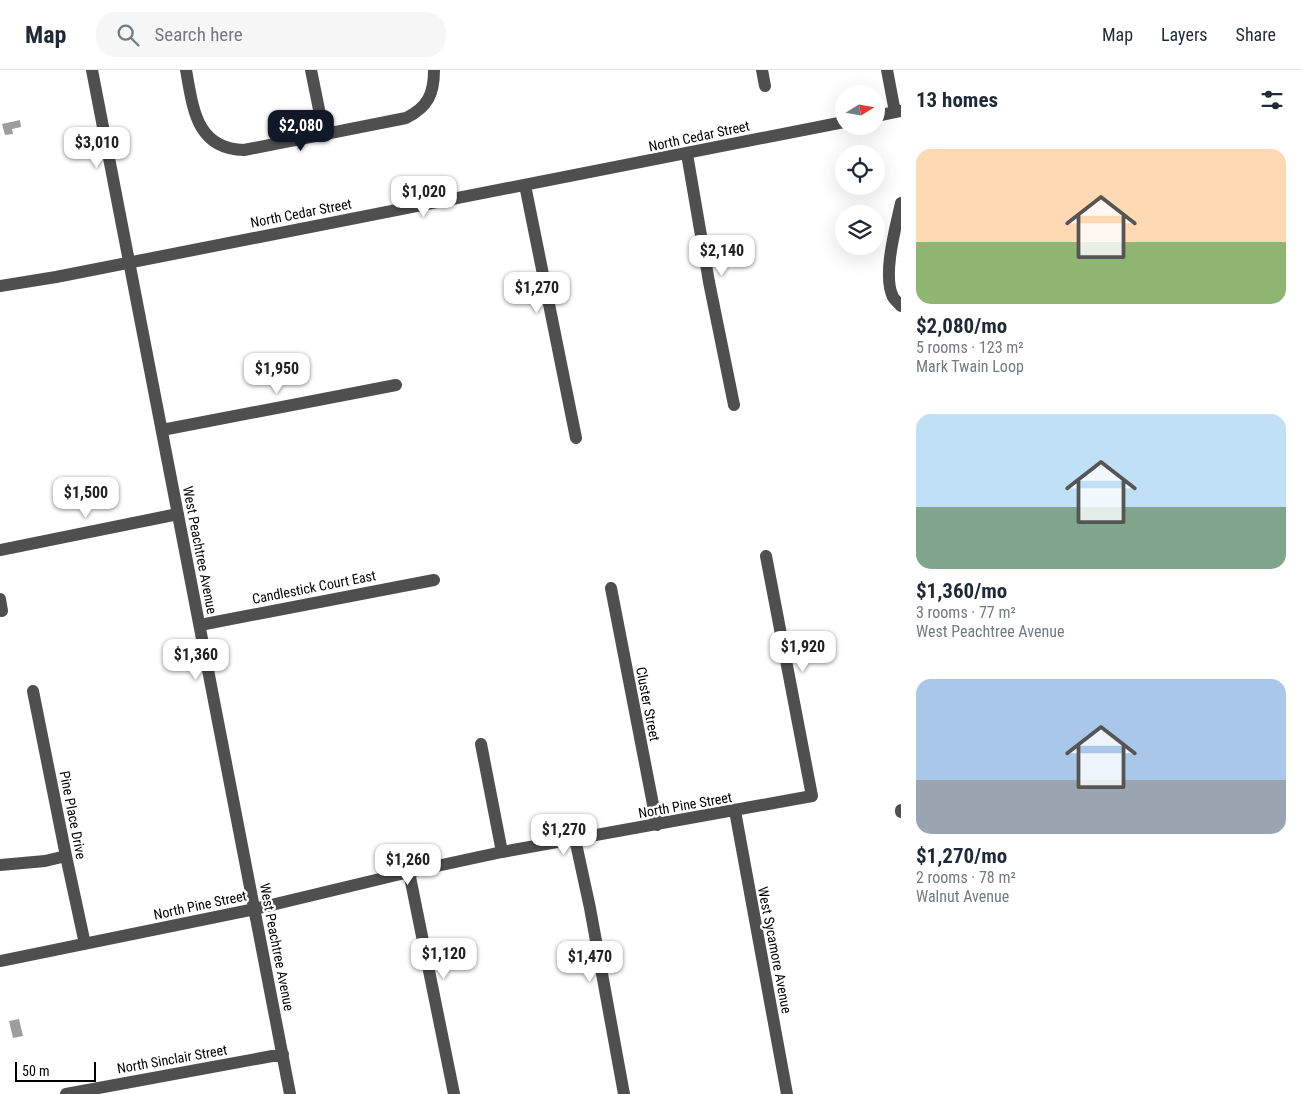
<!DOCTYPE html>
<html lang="en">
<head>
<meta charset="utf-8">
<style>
  :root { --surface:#fff; --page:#f6f6f7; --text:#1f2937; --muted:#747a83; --line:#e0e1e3; --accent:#111827 }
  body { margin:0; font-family:"Roboto Condensed",sans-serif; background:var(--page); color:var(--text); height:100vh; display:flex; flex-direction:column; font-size:19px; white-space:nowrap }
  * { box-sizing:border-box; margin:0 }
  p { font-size:16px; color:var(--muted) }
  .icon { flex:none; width:28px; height:28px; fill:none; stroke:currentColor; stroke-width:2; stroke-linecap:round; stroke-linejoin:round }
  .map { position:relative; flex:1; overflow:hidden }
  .drawer { display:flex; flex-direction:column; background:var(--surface); width:400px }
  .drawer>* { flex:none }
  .needle { width:32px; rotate:79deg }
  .tools { position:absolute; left:835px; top:15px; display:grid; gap:10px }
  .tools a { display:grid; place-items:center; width:50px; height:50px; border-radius:50%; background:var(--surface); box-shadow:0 5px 20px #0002; font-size:25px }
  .scale { position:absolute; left:15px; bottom:12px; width:81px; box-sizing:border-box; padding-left:5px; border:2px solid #000; border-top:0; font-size:14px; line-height:18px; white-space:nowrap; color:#000; -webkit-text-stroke:4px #fff; paint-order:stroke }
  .price { position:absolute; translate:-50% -42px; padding:0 11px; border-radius:10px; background:#fff; color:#222; font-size:16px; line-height:32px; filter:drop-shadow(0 1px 2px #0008) }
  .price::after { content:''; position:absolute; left:50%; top:30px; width:15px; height:11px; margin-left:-8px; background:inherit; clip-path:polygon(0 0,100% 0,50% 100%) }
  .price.active { background:var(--accent); color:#fff }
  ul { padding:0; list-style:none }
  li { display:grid; align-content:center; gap:10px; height:265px; padding:0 15px }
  li span { display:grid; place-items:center; height:155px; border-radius:15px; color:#555 }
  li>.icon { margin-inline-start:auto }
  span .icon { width:90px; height:90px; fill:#fffc; stroke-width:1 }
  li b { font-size:21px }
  h2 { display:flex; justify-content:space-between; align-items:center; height:60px; padding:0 15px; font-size:21px }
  header { display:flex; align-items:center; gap:30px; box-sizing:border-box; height:70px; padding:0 25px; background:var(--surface); border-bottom:1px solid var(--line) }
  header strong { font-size:24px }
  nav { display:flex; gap:28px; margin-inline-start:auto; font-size:18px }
  .search { width:350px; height:45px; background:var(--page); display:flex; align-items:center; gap:12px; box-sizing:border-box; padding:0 18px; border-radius:20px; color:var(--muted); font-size:19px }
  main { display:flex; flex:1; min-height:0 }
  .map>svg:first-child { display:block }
  .water { fill:#9d9d9d }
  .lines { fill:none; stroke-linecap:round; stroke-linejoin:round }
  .minor { stroke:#4f4f4f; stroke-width:12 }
  .labels { text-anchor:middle; stroke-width:4.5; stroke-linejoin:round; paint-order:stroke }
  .street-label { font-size:14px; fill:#000; stroke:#fff }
</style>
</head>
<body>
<header>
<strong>Map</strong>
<div class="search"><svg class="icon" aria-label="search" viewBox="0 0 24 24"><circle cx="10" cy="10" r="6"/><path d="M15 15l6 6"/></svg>Search here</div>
<nav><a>Map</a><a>Layers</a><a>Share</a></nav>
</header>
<main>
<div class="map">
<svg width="901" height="1024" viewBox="0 0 901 1024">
  <rect width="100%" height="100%" fill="#fff"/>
  <path class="water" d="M20,50l1,7 -9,2 1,5 -8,1 -3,-11z
    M19,949l4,17 -10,2 -4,-17z"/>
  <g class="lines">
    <path class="minor" d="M92,0l198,1024
      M186,0c7,38 10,79 58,80l162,-32c22,-11 28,-24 28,-48
      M311,0l13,64
      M762,0l3,16
      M887,0l8,42
      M876,46l25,-5
      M687,84l22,128 25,123
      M525,115l51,253
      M901,133c-5,23 -19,72 -8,94 2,3 6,7 8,9
      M0,216l56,-9 788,-155
      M162,360l234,-45
      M0,480l178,-36
      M611,518l46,237
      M0,529l2,12
      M200,555l234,-45
      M33,621l33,165 19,88
      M481,674l21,108
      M901,740v2
      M735,741l52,283
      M575,769l15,69 34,186
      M0,795l45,-4 21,-5
      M409,802l45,222
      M0,891l255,-52 154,-37 93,-20 310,-56 -46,-240
      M66,1024l217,-40"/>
  </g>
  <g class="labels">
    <g class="street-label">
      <text transform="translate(699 66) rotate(-12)" y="5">North Cedar Street</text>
      <text transform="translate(301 143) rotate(-11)" y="5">North Cedar Street</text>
      <text transform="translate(200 480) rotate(79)" y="5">West Peachtree Avenue</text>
      <text transform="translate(314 517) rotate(-11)" y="5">Candlestick Court East</text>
      <text transform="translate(648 634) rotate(79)" y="5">Cluster Street</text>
      <text transform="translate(685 735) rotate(-10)" y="5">North Pine Street</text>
      <text transform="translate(73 745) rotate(79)" y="5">Pine Place Drive</text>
      <text transform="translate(200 835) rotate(-12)" y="5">North Pine Street</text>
      <text transform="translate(277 877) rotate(79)" y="5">West Peachtree Avenue</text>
      <text transform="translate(775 880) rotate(79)" y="5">West Sycamore Avenue</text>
      <text transform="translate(172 989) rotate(-10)" y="5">North Sinclair Street</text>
    </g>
  </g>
</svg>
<div class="tools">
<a><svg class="needle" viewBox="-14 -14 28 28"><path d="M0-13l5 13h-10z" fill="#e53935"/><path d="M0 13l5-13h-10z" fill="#747a83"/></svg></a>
<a><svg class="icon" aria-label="locate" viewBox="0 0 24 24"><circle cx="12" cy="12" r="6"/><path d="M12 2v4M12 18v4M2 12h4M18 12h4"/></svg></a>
<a><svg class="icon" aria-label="layers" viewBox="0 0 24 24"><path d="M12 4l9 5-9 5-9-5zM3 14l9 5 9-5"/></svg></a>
</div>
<div class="scale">50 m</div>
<b class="price active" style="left:301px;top:82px">$2,080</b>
<b class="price" style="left:97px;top:99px">$3,010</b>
<b class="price" style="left:424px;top:148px">$1,020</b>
<b class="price" style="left:722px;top:207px">$2,140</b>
<b class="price" style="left:537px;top:244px">$1,270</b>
<b class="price" style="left:277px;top:325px">$1,950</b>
<b class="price" style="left:86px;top:449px">$1,500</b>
<b class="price" style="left:803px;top:603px">$1,920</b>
<b class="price" style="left:196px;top:611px">$1,360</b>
<b class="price" style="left:564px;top:786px">$1,270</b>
<b class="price" style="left:408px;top:816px">$1,260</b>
<b class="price" style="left:444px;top:910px">$1,120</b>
<b class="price" style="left:590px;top:913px">$1,470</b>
</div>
<section class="drawer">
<h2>13 homes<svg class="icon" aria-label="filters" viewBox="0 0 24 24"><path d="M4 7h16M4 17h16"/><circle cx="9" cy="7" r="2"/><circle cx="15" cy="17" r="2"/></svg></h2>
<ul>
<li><span style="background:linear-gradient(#ffd9b3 60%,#8fb573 0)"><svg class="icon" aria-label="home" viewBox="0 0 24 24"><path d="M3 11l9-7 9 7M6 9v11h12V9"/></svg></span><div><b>$2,080/mo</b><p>5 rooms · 123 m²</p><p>Mark Twain Loop</p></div></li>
<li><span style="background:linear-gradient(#bfe0f5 60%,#7fa58c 0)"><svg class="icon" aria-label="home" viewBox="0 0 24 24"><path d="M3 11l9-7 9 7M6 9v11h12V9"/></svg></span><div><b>$1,360/mo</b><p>3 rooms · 77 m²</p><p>West Peachtree Avenue</p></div></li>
<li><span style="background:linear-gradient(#a9c7e8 65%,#9aa5b1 0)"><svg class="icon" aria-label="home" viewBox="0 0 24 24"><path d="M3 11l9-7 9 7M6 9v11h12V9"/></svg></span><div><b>$1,270/mo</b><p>2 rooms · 78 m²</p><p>Walnut Avenue</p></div></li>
</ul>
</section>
</main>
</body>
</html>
